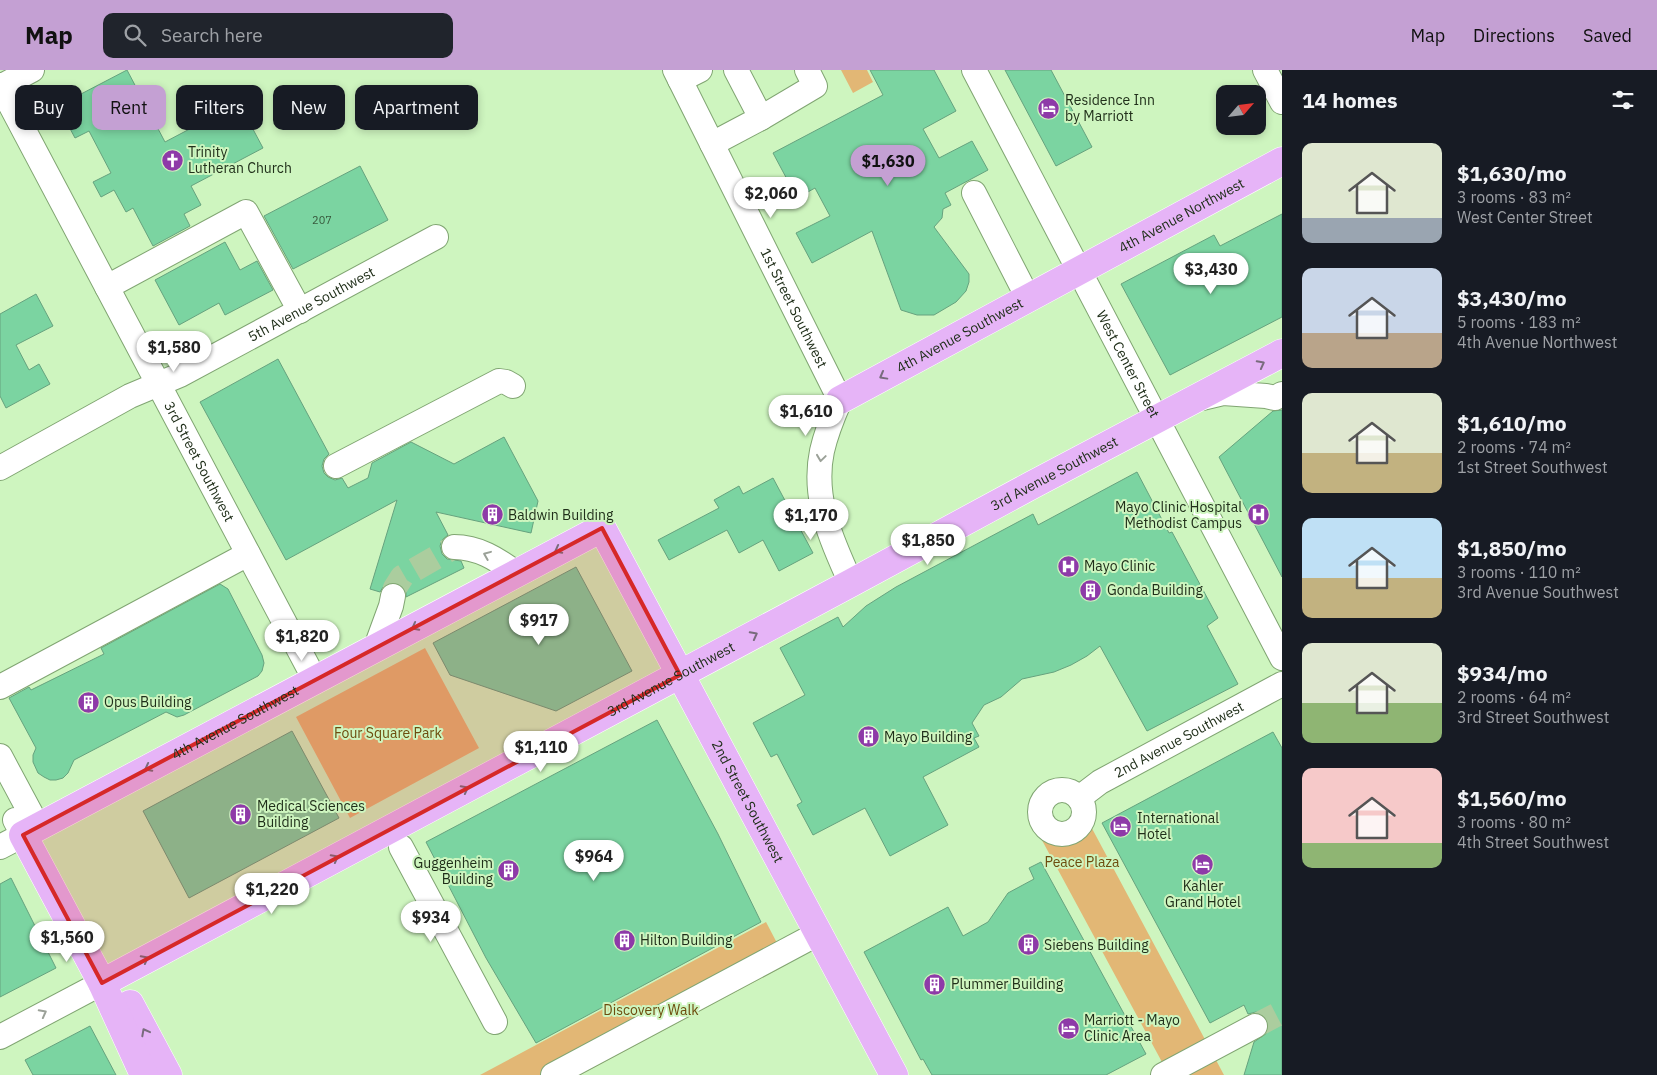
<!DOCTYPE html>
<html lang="en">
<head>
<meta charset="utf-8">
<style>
  :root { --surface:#171b24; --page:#20242c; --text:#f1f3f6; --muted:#9ea1a6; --accent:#c4a0d3 }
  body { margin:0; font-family:"IBM Plex Sans",sans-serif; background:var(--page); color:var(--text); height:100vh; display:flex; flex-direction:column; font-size:19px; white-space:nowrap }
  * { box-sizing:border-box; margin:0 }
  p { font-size:16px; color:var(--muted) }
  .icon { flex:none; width:28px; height:28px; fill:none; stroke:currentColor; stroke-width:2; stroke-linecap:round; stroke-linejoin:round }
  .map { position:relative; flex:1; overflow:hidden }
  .sheet { display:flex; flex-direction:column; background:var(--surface); width:375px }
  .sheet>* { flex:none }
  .guide { position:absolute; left:15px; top:15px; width:475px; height:45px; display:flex; gap:10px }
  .needle { width:32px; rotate:62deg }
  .buttons { position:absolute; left:1216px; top:15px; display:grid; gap:10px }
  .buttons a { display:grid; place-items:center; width:50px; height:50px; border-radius:10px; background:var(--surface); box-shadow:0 2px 8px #0003; font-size:25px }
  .price { position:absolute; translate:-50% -42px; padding:0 11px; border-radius:18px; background:#fff; color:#222; font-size:16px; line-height:32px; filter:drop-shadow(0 1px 2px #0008) }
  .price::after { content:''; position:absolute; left:50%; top:30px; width:15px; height:11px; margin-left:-8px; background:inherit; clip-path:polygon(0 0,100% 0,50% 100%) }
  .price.current { background:var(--accent); color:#111 }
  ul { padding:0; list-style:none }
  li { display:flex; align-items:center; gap:15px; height:125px; padding:0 20px }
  li span { display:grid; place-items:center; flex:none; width:140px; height:100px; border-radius:10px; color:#555 }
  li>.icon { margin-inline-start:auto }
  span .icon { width:60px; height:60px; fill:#fffc; stroke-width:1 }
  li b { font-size:21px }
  h2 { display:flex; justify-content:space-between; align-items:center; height:60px; padding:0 20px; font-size:21px }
  .tag { padding:0 18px; border-radius:10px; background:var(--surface); box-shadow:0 2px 8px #0003; font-size:18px; line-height:45px }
  .tag.current { background:var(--accent); color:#111 }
  header { display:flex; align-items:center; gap:30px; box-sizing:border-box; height:70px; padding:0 25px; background:var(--accent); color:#111 }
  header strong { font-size:24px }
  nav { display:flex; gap:28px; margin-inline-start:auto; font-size:18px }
  .search { width:350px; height:45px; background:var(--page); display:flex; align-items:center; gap:12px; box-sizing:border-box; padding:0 18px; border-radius:10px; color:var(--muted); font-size:19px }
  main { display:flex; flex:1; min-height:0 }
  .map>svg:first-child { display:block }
  .green { fill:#e2b775 }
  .building { fill:#7bd4a1; stroke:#66a27e }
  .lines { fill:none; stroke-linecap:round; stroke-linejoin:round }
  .minor-tunnel { stroke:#abcd9e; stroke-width:24; stroke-dasharray:24 12; stroke-linecap:butt }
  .minor-casing { stroke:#80a572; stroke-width:26 }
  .major-casing { stroke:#fff; stroke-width:29 }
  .minor { stroke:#fff; stroke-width:24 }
  .major { stroke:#e6b4f7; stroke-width:28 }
  .oneway { stroke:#796b7d }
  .oneway2 { stroke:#9ba198 }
  .marked { fill:#d62828; fill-opacity:0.2; stroke:#d62828; stroke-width:4; stroke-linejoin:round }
  .labels { text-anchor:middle; stroke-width:4; stroke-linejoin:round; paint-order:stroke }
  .number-label { font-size:11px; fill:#37583c }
  .poi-label { font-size:14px; fill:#202f1a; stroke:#cef5bf; text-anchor:start }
  .street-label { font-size:14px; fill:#202f1a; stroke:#cef5bf }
  .park-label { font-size:14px; fill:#6d4c0e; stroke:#cef5bf }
</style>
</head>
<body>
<header>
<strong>Map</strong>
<div class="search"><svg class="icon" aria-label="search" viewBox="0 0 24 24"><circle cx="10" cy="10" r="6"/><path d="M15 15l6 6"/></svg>Search here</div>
<nav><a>Map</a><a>Directions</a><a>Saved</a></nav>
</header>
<main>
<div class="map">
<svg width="1282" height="1005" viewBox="0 0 1282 1005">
  <rect width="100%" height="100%" fill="#cef5bf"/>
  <path class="green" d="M841,0h26l6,12 -20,11z
    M425,578l54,100 -129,70 -54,-101z
    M1088,751l136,254h-55l-132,-244 32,6z
    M766,852l22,42 -208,111h-100z"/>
  <path class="building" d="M127,0l38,72 74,-39 24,45 -72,38 10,19 -17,9 6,12 -37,20 -20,-38 -7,4 -12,-22 -13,7 -8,-15 18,-9 -22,-42 -14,7 -17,-32z
    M870,0h64l22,41 -33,18 16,29 33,-17 16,29 -43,23 6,12 -8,4 -1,9 -8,9 35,47v8l-3,9 -10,11 -22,13h-17l-16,-5 -29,-79 -60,32 -16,-30 34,-17 -15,-28 -18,10 -24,-45 110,-58z
    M1005,0h46l41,77 -36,19z
    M360,96l28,54 -95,49 -29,-53z
    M1282,144v103l-112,58 -49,-91 93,-49 6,11z
    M225,172l15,28 17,-9 16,29 -48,25 -6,-12 -40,22 -24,-45z
    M36,224l17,32 -37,19 13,25 10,-6 11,20 -44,24 -6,-12v-82z
    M278,289l51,95 -5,5 -2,7 2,7 4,4 7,3 7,-2 6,10 20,-10 4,-15 39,-21 43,22 50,-27 34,64 -7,32 -95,-21 12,23 -6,5 -2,6 2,8 5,5 14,2 3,7 -58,29v-6l-4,-5 -6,-3h-8l-5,4 -3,5 -10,-3 27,-89 -111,60 -86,-158z
    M1282,340v167l-63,-120 54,-46z
    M1137,402l32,61 3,-1 46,86 -11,8 31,58 -91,47 -47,-85 -13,10 -16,9 -17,7 -32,7 -21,18 -17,8 -12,18 7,13 -5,2 5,9 -56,30 25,48 -58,31 -25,-48 -52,27 -16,-30 5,-3 -25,-48 -6,3 -18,-34 52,-28 -25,-47 58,-31 5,10 23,-21 30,-19 137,-73 5,11z
    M773,408l40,75 -34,18 -16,-31 -24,13 -12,-23 -58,30 -11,-20 61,-32 -5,-8 25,-14 4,8z
    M576,497l56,104 -76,40 -106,-36 -17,-32z
    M220,514l8,5 34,66 2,8 -2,8 -4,5 -74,39 -7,2 -11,-5 -92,48 -6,13 -5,5 -7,2h-6l-6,-3 -6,-4 -5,-11v-7l3,-7 -27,-50 20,-11 2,3 73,-36 -3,-6z
    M657,650l61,114 43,88 -225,121 -50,-85 -60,-116z
    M292,661l47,87 -150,80 -46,-87z
    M1273,662l9,16v327h-38l10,-33 13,-9 2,-7 -2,-7 -5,-5 -6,-2 -8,2 -4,-9 -34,18 -108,-200z
    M1041,792l105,192 -40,21h-174l-9,-16 -2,1 -57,-108 84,-45 15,29 25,-14 20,-29 26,-14 -5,-11z
    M11,808l45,90 -56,29v-113z
    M90,956l26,49h-83l-8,-15z"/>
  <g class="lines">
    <path class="minor-tunnel" d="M393,526l2,-8 7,-11 52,-30
      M1255,956l27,-14"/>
    <defs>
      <g id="minor">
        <path id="s1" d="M675,0l165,330c-7,16 -14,33 -18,51 -10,47 10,91 29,132"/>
        <path id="s2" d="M974,0l308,588"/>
        <path d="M1265,0l17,32"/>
        <path d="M680,10l20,-10"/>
        <path id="s3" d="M0,15l315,595"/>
        <path d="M0,17l32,-17"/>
        <path d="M761,48l54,-32 -8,-16"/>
        <path d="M712,74l49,-26 -25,-48"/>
        <path d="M974,123l54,105"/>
        <path d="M107,217l139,-75 54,99"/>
        <path d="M1202,328l21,-5 43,3 9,2 7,-4"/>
        <path d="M336,396l163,-85 7,1 7,4"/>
        <path id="s4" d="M0,398l130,-72 50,-21 256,-138"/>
        <path d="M454,477c24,0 43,12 62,26"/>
        <path d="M376,577l15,-41 2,-10"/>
        <path d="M0,617l248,-133"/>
        <path d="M0,686l38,71"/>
        <circle cx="1062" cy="742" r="22"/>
        <path id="s5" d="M1079,728l21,-16 182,-98"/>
        <path d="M0,777l23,-12 -8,-15"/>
        <path d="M401,777l94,175"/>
        <path d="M0,967l102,-54"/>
        <path d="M553,1005l266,-142"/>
        <path d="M1163,1005l92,-49"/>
      </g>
      <g id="major">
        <path id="s6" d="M840,330l442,-239"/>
        <path id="s7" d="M102,913l749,-400 181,-98 250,-132"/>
        <path d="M130,934l38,71"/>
        <path id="s8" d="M144,1005l-42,-92 -79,-148 579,-307 292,547"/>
      </g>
    </defs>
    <use href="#minor" class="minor-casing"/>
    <use href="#major" class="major-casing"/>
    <use href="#minor" class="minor"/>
    <use href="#major" class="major"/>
  </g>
  <defs><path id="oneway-chevron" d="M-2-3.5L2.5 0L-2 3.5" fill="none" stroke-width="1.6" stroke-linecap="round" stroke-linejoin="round" transform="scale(1.25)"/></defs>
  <g class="oneway">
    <use href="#oneway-chevron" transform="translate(1261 294) rotate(-28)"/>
    <use href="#oneway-chevron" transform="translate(883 306) rotate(151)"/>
    <use href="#oneway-chevron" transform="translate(558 480) rotate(152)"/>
    <use href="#oneway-chevron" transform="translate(415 557) rotate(152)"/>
    <use href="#oneway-chevron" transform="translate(754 565) rotate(-28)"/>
    <use href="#oneway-chevron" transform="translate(148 698) rotate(152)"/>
    <use href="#oneway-chevron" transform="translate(465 719) rotate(-28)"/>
    <use href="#oneway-chevron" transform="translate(335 788) rotate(-28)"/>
    <use href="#oneway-chevron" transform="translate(145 889) rotate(-28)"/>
    <use href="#oneway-chevron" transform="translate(145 962) rotate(-118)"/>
  </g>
  <g class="oneway2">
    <use href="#oneway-chevron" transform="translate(821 388) rotate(98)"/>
    <use href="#oneway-chevron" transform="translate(487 485) rotate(-158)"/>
    <use href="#oneway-chevron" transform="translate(43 943) rotate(-28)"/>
  </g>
  <path class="marked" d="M602,458l78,147 -578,308 -79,-148z"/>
  <defs>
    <symbol id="hotel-disc" viewBox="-11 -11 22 22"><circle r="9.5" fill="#8e3aa8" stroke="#cef5bf"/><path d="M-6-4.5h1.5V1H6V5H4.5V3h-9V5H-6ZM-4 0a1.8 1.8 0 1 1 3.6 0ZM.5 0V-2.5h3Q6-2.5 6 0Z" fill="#fff"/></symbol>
    <symbol id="church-disc" viewBox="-11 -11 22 22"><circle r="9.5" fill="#8e3aa8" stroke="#cef5bf"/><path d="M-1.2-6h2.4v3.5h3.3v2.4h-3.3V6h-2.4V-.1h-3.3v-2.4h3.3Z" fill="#fff"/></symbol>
    <symbol id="building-disc" viewBox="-11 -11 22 22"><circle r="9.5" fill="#8e3aa8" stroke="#cef5bf"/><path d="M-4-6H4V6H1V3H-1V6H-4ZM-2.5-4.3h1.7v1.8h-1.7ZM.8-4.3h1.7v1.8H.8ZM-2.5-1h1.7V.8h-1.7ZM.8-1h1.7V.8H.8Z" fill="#fff"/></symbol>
    <symbol id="hospital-disc" viewBox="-11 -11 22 22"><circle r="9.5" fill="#8e3aa8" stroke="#cef5bf"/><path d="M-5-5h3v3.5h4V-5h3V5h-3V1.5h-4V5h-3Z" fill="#fff"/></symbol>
  </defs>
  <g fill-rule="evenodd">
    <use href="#hotel-disc" x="1036" y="26" width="25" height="25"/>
    <use href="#church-disc" x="160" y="78" width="25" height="25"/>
    <use href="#building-disc" x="480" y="432" width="25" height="25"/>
    <use href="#hospital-disc" x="1246" y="432" width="25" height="25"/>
    <use href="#hospital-disc" x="1056" y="484" width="25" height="25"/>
    <use href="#building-disc" x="1078" y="508" width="25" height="25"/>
    <use href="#building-disc" x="76" y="620" width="25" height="25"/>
    <use href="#building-disc" x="856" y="654" width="25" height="25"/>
    <use href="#building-disc" x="228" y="732" width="25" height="25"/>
    <use href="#hotel-disc" x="1108" y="744" width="25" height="25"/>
    <use href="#hotel-disc" x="1190" y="782" width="25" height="25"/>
    <use href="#building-disc" x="496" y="788" width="25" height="25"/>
    <use href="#building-disc" x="612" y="858" width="25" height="25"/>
    <use href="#building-disc" x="1016" y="862" width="25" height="25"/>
    <use href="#building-disc" x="922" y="902" width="25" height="25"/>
    <use href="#hotel-disc" x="1056" y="946" width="25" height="25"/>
  </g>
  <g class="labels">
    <g class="number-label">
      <text x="322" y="154">207</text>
    </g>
    <g class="poi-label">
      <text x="1065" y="35">Residence Inn<tspan x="1065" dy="16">by Marriott</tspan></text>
      <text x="188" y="87">Trinity<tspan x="188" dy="16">Lutheran Church</tspan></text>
      <text x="1242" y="442" text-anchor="end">Mayo Clinic Hospital<tspan x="1242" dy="16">Methodist Campus</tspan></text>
      <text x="508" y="450">Baldwin Building</text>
      <text x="1084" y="501">Mayo Clinic</text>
      <text x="1107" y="525">Gonda Building</text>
      <text x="104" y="637">Opus Building</text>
      <text x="884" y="672">Mayo Building</text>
      <text x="257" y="741">Medical Sciences<tspan x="257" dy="16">Building</tspan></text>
      <text x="1137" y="753">International<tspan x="1137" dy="16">Hotel</tspan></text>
      <text x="493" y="798" text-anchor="end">Guggenheim<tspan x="493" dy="16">Building</tspan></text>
      <text x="1203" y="821" text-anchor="middle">Kahler<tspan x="1203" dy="16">Grand Hotel</tspan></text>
      <text x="640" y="875">Hilton Building</text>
      <text x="1044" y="880">Siebens Building</text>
      <text x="951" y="919">Plummer Building</text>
      <text x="1084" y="955">Marriott - Mayo<tspan x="1084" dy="16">Clinic Area</tspan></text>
    </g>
    <g class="street-label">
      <text dy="5" stroke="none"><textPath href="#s6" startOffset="388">4th Avenue Northwest</textPath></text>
      <text dy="5" stroke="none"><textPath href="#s4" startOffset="352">5th Avenue Southwest</textPath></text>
      <text dy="5" stroke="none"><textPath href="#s1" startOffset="266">1st Street Southwest</textPath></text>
      <text dy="5" stroke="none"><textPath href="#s6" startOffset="136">4th Avenue Southwest</textPath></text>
      <text dy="5" stroke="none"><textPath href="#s2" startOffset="332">West Center Street</textPath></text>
      <text dy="5" stroke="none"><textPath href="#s3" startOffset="426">3rd Street Southwest</textPath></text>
      <text dy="5" stroke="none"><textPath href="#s7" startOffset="1080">3rd Avenue Southwest</textPath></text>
      <text dy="5" stroke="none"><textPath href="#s7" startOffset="645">3rd Avenue Southwest</textPath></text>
      <text dy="5" stroke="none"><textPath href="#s8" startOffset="509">4th Avenue Southwest</textPath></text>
      <text dy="5" stroke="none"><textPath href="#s5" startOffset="116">2nd Avenue Southwest</textPath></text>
      <text dy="5" stroke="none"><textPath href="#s8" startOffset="1234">2nd Street Southwest</textPath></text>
    </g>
    <g class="park-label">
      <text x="388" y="668">Four Square Park</text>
      <text x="1082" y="797">Peace Plaza</text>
      <text x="651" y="945">Discovery Walk</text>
    </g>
  </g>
</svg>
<div class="buttons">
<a><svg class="needle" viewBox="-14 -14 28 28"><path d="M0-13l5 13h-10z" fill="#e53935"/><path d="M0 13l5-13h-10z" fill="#9ea1a6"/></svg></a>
</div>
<b class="price current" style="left:888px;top:117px">$1,630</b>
<b class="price" style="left:771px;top:149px">$2,060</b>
<b class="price" style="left:1211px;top:225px">$3,430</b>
<b class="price" style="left:174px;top:303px">$1,580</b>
<b class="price" style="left:806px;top:367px">$1,610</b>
<b class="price" style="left:811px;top:471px">$1,170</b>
<b class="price" style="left:928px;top:496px">$1,850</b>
<b class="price" style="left:539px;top:576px">$917</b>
<b class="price" style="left:302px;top:592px">$1,820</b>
<b class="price" style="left:541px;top:703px">$1,110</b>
<b class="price" style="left:594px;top:812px">$964</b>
<b class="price" style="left:272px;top:845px">$1,220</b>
<b class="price" style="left:431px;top:873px">$934</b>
<b class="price" style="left:67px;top:893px">$1,560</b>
<div class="guide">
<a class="tag">Buy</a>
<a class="tag current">Rent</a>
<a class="tag">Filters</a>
<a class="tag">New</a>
<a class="tag">Apartment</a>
</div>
</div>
<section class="sheet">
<h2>14 homes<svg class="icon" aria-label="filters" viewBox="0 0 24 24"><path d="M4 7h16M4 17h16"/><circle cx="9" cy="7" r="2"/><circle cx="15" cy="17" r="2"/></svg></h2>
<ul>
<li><span style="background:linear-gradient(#dfe7d0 75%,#9aa5b1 0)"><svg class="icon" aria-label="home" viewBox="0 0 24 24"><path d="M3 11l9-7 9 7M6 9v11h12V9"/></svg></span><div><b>$1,630/mo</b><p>3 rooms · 83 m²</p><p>West Center Street</p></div></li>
<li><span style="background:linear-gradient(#c9d6e8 65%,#b9a48a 0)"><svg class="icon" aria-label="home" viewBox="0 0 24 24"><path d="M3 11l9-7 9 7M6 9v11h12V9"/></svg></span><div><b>$3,430/mo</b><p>5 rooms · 183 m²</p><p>4th Avenue Northwest</p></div></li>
<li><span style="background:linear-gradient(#dfe7d0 60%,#c2b280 0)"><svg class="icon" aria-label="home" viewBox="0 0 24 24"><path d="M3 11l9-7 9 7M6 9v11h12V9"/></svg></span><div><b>$1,610/mo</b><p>2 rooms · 74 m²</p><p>1st Street Southwest</p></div></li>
<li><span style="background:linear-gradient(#bfe0f5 60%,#c2b280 0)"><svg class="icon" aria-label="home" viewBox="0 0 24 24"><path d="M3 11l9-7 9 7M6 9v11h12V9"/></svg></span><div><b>$1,850/mo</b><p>3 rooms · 110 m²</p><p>3rd Avenue Southwest</p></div></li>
<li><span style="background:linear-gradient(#dfe7d0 60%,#8fb573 0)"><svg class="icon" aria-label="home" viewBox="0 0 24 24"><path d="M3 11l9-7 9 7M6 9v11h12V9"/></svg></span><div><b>$934/mo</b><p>2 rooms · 64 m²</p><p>3rd Street Southwest</p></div></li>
<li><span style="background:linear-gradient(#f6c9c9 75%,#8fb573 0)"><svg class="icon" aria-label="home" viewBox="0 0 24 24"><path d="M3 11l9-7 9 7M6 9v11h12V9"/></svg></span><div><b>$1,560/mo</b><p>3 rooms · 80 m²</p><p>4th Street Southwest</p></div></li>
</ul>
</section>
</main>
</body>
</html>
